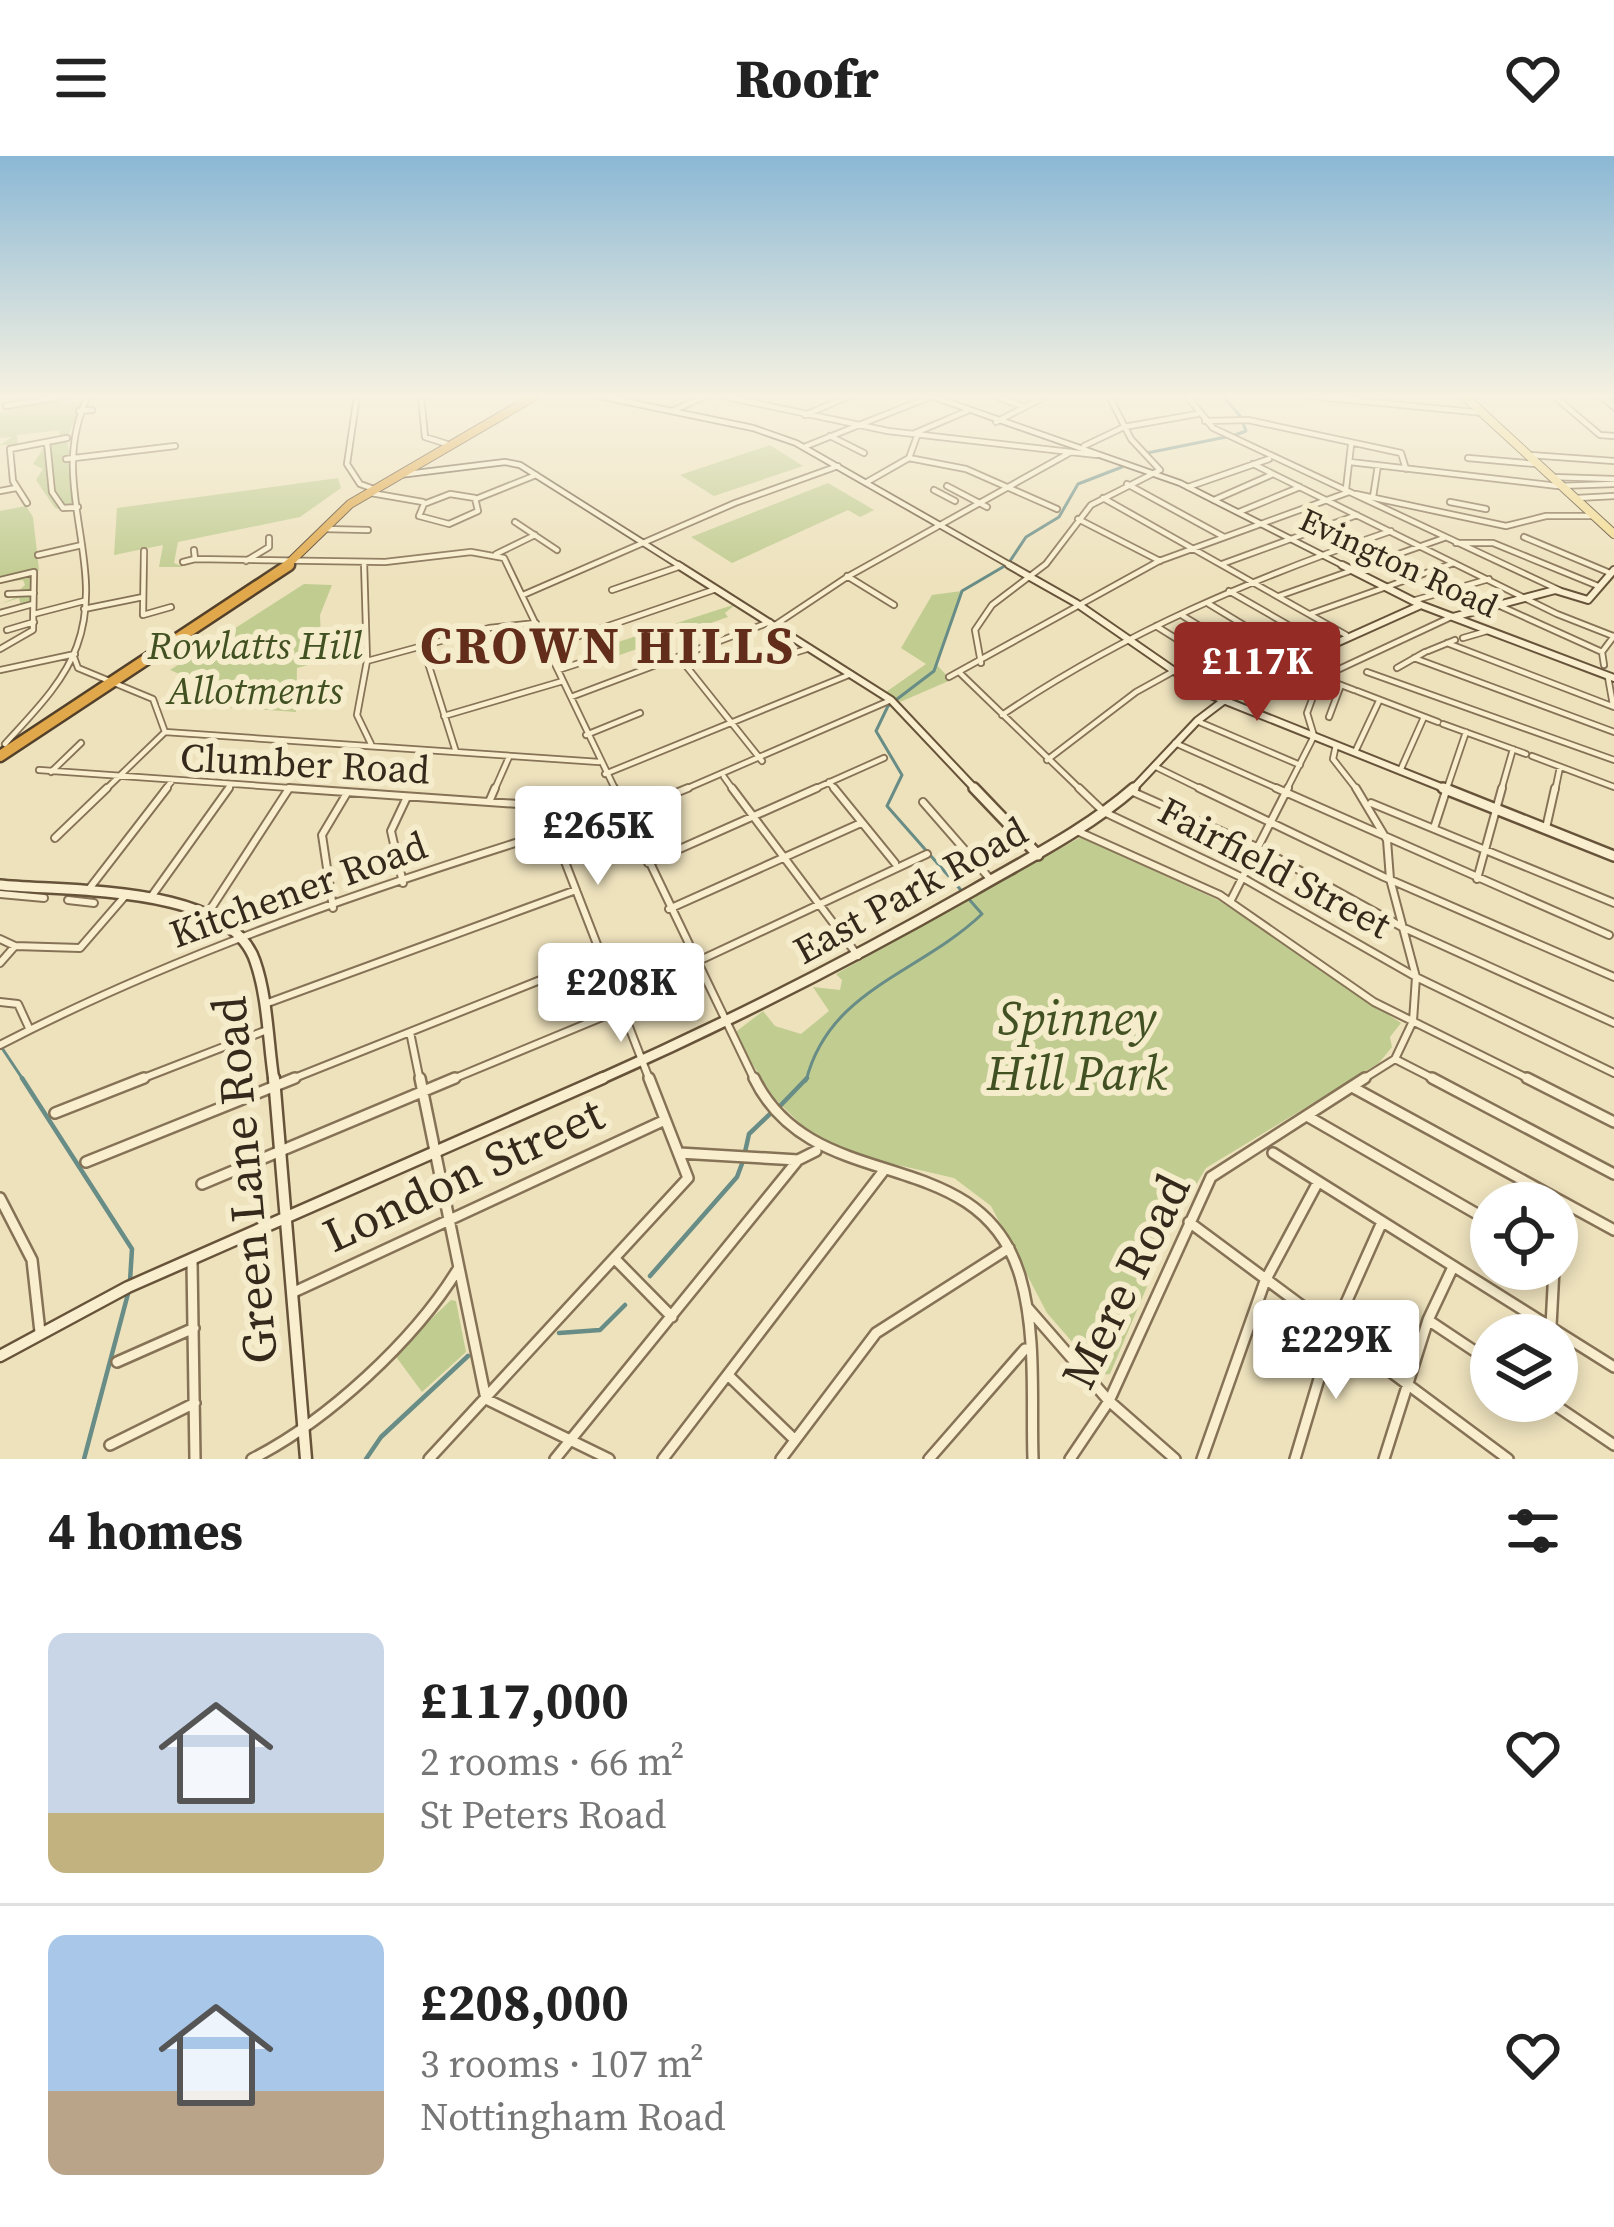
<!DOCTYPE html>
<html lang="en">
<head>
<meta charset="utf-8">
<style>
  :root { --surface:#fff; --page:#f2f2f2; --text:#222; --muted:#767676; --line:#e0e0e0; --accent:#952b25 }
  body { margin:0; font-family:"Source Serif 4",serif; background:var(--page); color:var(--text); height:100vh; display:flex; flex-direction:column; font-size:45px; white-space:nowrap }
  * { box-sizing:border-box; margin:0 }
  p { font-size:39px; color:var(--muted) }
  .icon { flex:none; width:66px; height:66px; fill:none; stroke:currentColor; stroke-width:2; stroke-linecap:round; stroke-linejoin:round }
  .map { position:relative; height:1303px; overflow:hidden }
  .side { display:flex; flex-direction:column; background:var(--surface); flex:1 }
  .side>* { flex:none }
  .fabs { position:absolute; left:1470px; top:1026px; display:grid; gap:24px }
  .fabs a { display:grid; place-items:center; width:108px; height:108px; border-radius:50%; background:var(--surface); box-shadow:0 6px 18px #0003; font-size:60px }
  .price { position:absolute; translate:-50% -102px; padding:0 27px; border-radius:12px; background:#fff; color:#222; font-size:39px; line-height:78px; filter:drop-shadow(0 3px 6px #0008) }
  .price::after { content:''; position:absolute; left:50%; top:72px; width:36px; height:27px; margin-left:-18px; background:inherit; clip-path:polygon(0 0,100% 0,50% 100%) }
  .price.active { background:var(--accent); color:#fff }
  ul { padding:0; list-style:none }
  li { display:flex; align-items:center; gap:36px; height:300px; padding:0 48px }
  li+li { border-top:3px solid var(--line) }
  li span { display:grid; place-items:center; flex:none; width:336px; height:240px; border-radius:18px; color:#555 }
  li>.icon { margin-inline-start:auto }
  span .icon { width:144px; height:144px; fill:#fffc; stroke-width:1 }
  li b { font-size:51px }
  h2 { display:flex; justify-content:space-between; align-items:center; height:144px; padding:0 48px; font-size:51px }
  header { display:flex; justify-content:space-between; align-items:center; height:156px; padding:0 48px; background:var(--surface); font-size:54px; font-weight:800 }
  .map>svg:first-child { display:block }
  .green { fill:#c1cc91 }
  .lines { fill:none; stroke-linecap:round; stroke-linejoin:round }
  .stream-far1 { stroke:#688c86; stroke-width:3 }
  .stream { stroke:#688c86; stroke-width:4.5 }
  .street-far2-casing { stroke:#867256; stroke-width:8 }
  .street-far1-casing { stroke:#867256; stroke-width:10 }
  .street-casing { stroke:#867256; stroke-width:14 }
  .secondary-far3-casing { stroke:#675339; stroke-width:8 }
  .secondary-far2-casing { stroke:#675339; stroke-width:10 }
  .secondary-far1-casing { stroke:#675339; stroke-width:14 }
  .secondary-casing { stroke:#675339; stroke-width:15 }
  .primary-casing { stroke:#53402b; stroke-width:10 }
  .highway-far1-casing { stroke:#53402b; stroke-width:10 }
  .highway-casing { stroke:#53402b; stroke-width:15 }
  .street-far2 { stroke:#f9efcf; stroke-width:4.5 }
  .street-far1 { stroke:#f9efcf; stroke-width:6 }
  .street { stroke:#f9efcf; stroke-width:9 }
  .secondary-far3 { stroke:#f9efcf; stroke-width:4.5 }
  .secondary-far2 { stroke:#f9efcf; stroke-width:6 }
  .secondary-far1 { stroke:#f9efcf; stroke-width:9 }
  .secondary { stroke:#f9efcf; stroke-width:10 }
  .primary { stroke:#f3db92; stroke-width:8 }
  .highway-far1 { stroke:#e0a84a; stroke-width:8 }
  .highway { stroke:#e0a84a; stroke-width:10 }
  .labels { text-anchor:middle; stroke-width:12; stroke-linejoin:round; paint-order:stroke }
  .far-street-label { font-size:33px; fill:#35291b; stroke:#f5eccc }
  .park-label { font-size:39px; font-style:italic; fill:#425121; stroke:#f5eccc }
  .street-label { font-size:39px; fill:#35291b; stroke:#f5eccc }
  .near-park-label { font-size:48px; font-style:italic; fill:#425121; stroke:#f5eccc }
  .near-street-label { font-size:48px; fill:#35291b; stroke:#f5eccc }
  .district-label { font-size:51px; font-weight:bold; letter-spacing:3px; fill:#622d1a; stroke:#f5eccc }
</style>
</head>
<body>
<header><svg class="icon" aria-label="menu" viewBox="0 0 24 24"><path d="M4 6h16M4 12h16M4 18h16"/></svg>Roofr<svg class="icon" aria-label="heart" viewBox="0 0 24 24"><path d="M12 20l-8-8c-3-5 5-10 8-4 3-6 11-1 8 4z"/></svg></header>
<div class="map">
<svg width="1614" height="1303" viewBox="0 0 1614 1303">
  <rect width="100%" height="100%" fill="#eee2bd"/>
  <path class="green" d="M40,246h43l-15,33 -9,2 1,-7 -43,5 1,10h-18l12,-8 -12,1v-25z
    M67,282l11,69 -5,5 -18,-4 -19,-28 7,-11 -10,-5 13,-20z
    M770,289l33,21 -89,30 -34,-21z
    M338,322l3,10 -41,29 -122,25 -4,21 9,4h-24l4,-22 -49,10 3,-47z
    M828,327l46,27 -14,7 -12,-7 -116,53 -41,-26z
    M26,350l7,11 6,53 -9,5 3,28 -12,4 -2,-9 -19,6 20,-8 -5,-2 10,-9 -2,-5 -23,3v-72z
    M304,428l28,1 -12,30 2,46 -25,7 -1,44 -87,-6 -18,-27 -21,-9z
    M962,435l-26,73 15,16 -51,22 -14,-10 40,-28 -25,-16 31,-53z
    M736,448l-11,9 3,4 -131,46 -7,-12z
    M1081,681l139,64 181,122 -11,14 2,10 -13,16 -173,105 -30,50 -66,156 -9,1 -54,-62 -56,-107 -37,-28 -108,-25 -29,-13 -43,-42 -41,-64 30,-23 12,15 26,8 28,-23 -16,-24 27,3 2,-10 -6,-6z
    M451,1144l5,1 10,51 -44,40 -28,-38z"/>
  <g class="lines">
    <path class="stream-far1" d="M1223,240l18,21
      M1235,279l11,-4 -3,-8
      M1147,297l79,-16
      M2,892l22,33
      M806,925c23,-92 113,-107 176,-167l-95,-108 15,-31 -26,-44 12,-25 46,-35 28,-80 46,-27 18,-27 33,-20 19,-33 44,-17"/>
    <path class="stream" d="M22,922l110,171 -2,32
      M780,950l27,-28
      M745,996l4,-18 23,-22
      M650,1120l87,-99 6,-16
      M559,1177l41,-3 25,-25
      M84,1303l45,-169
      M366,1303l15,-22 87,-81"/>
    <defs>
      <path id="street-far2" d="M357,240l-10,68 13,20 14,5
        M421,240l4,41 22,7
        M722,240l166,35 209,24
        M994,240l28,10
        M1187,240l26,32 346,162
        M1309,240l175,17
        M1554,240l46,39 14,1
        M1601,240l13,11
        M6,250l60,-10
        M79,255l13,-1
        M672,255l34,-15
        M805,259l44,-19
        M1205,265l43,-1 153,33 5,16
        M996,266l50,-26
        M915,277l52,-22
        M830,280l34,17
        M47,286l5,50 11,16 15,-1
        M1084,290l40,-19 73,-13
        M804,291l128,-51
        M1530,299l84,6
        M909,302l57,11 91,40
        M1468,302l68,6
        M66,303l109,-13
        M1350,306l208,24 56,-2
        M1253,308l304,150 56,22
        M1552,321l62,2
        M867,326l42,-24 8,-22
        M1127,328l97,53
        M947,330l40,21
        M1188,331l81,-28
        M1346,333l5,-44
        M934,334l21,11
        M0,335l16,-3
        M371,337l52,9
        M450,338l25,4 3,13 -29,13 -30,-8 5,-12z
        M1356,338l150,32 40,-10h48
        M1373,341l5,-32
        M1103,342l243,137
        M1577,342l37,-2
        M476,343l60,-24
        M1214,344l57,-25
        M1450,346l36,7
        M27,347l-14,-22 -3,-32 57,-11
        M1239,356l61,-25
        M1078,363l82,42
        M515,366l42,28
        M324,373l44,1
        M1524,381l86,36
        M1456,387h37l105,43
        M194,394l1,9 190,3 86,-10 33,6 112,233
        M144,395l-1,64 28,-8
        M496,398l39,-19
        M38,399l44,-10
        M246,405l23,-14v-9
        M183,406l12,-3
        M364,406l3,99 -10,54 14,29
        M1222,408l135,-49
        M847,420l47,29
        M0,424l34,-8 -1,58 -33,19
        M612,434l69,-24
        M1229,435l94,54
        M8,438l26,-1
        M523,439l212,-92 103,-37
        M1279,440l165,-58
        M1412,445l77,-22
        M1209,448l89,54
        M1498,449l104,47
        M84,453l59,-12
        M0,457l33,-9
        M34,458l50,-13
        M1310,458l144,-51
        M1183,460l89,54
        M775,469l72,-48 224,-125
        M1156,470l91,57
        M7,474l27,-8
        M1463,482l24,-7
        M1447,487l167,64
        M423,491l33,105
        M547,491l169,-58
        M1428,495l27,-11
        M784,500l26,-8
        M74,501l4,11 75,31 12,33 -61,59
        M679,501l83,104
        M1414,502l200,74
        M367,505l122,-33 47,-5
        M981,507l-6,-33 17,-25 54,-41 45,-59 69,-35 -29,-31 -22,-43
        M1289,509l65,25
        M1604,509l-2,-13 12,-16
        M1397,512l28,-16
        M0,514l75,-16
        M558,514l37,-12
        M1367,516l247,88
        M960,517l122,118
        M949,521l210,-116 190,-69
        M1608,521l5,28
        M1357,535l81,31
        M571,541l199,-75
        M1002,559c121,-82 251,-137 389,-184
        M444,560l119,-35
        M1329,561l12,-32
        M1197,565l103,44
        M1443,568l83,30
        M165,576l434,30
        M586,579l54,-22
        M1175,587l108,48
        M5,588c27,-30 58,-60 72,-98 31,-85 -31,-163 11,-250
        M1336,589l-3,14 25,32
        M1355,596l24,-51
        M1532,600l82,31
        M1047,604l89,-68 38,-21
        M1154,610l51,25
        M39,614l292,21
        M1400,615l24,-54
        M51,616l30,-29
        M605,618l246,-100
        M724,621l10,14
        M829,626l7,9
        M164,635l7,-9
        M227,635l3,-5
        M494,635l15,-34
        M681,635l210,-91
        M810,635l74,-33
        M1286,635l28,-55 -7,-23 13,-35 131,-61
        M1446,635l20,-59
        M1501,635l12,-42
        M1555,635l5,-24"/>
      <path id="street-far1" d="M289,632l243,17 12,31
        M614,632l141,293
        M732,632l126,168
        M834,632l61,75
        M1079,632l25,24 139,66 173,99 198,96
        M1199,632l185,89 230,100
        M1276,632l333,147
        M1356,632l31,52 3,39 26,98 -3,44 -18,38 -35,22
        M1131,635l128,57 143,79 212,96
        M489,646l6,-14
        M923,646l68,78
        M1371,647l243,100
        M1434,672l13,-40
        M1546,672l9,-40
        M1077,675l143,64 154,107 159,79
        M555,680l95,245
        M55,682l52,-50
        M648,707l169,-75
        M1477,723l25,-91
        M403,727l-12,-52 16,-34
        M89,733l78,-101
        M0,738l44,4
        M151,741l78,-109
        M68,744l26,3
        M1230,746l58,-114
        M333,752l-11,-73 25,-42
        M669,753l192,-86
        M210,754l78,-120
        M0,783l15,7 65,2 45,-52
        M0,807l15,-17
        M694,807l233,-109
        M0,846l18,2 11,24
        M265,848l311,-114
        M410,876l10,49
        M0,889c168,-87 350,-150 531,-207 54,-17 105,-28 157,-50
        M1395,903l43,22
        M136,925l131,-51
        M287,925l316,-126
        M448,925l176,-73"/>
      <path id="street" d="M420,922l66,321
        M754,922c59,122 225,61 266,198 17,58 11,124 13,183
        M1432,922l182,96
        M1527,922l87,44
        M1354,932l260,142
        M55,957l89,-35
        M1307,960l184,106
        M679,997l119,7 18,-9
        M1273,997l341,214
        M86,1006l209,-84
        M202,1028l253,-106
        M0,1042l32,62 8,72
        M1189,1066l319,237
        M1557,1068l2,-24
        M616,1104l56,57
        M192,1106l3,197
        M294,1136l371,-172
        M1027,1151l82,94 66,58
        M1428,1164l63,42
        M1551,1170l3,-57
        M117,1206l77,-34
        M729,1220l66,64
        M486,1243l123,60
        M1549,1245l65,44
        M110,1289l85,-42
        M252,1303c75,-38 162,-118 206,-190
        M429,1303l259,-281 -39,-100
        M555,1303l243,-299
        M663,1303l222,-290
        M781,1303l95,-126 133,-85
        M929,1303l96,-110
        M1070,1303l39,-58 102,-224 154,-99
        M1202,1303l63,-178 53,-99
        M1295,1303l38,-127 49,-110
        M1384,1303l44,-139 25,-53"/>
      <path id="secondary-far3" d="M599,240l154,32 43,15 219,125
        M931,240l249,87 168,85
        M399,319l106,-13 15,3 163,103"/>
      <path id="secondary-far2" d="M678,409l213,135 86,91
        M1009,409l67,38 130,90 245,98
        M1342,409l79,40 193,73
        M1453,461l102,-27 33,10 26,-30
        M1131,635l66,-70 50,-38 174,-78"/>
      <path id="secondary-far1" d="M974,632l64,67
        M1443,632l171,68
        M0,729c68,7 229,-1 255,76 13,37 13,82 19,120
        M596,925c129,-57 253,-120 376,-190 55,-32 114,-61 162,-103"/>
      <path id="secondary" d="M274,922l32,381
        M0,1200l128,-69 475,-209"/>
      <path id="primary" d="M1464,240l150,138"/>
      <path id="highway-far1" d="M284,412l66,-64 185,-108"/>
      <path id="highway" d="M0,600l289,-191"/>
    </defs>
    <use href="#street-far2" class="street-far2-casing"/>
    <use href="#street-far1" class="street-far1-casing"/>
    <use href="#street" class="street-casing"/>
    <use href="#secondary-far3" class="secondary-far3-casing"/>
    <use href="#secondary-far2" class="secondary-far2-casing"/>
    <use href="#secondary-far1" class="secondary-far1-casing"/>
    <use href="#secondary" class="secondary-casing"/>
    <use href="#primary" class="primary-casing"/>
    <use href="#highway-far1" class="highway-far1-casing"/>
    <use href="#highway" class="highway-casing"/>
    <use href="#street-far2" class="street-far2"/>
    <use href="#street-far1" class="street-far1"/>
    <use href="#street" class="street"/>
    <use href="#secondary-far3" class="secondary-far3"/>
    <use href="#secondary-far2" class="secondary-far2"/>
    <use href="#secondary-far1" class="secondary-far1"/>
    <use href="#secondary" class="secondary"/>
    <use href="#primary" class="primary"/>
    <use href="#highway-far1" class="highway-far1"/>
    <use href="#highway" class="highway"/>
  </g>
  <linearGradient id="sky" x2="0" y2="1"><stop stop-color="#8bb8d5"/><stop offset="0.57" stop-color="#f7f2e1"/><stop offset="1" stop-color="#f7f2e1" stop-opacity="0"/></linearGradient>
  <rect width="1614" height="422" fill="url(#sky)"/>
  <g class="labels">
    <g class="far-street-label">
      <text transform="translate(1399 406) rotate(25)" y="12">Evington Road</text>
    </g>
    <g class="park-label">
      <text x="255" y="503">Rowlatts Hill<tspan x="255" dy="45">Allotments</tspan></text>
    </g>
    <g class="street-label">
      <text transform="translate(305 607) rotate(3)" y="14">Clumber Road</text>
      <text transform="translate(1275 711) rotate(28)" y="14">Fairfield Street</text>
      <text transform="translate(298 733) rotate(-20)" y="14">Kitchener Road</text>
      <text transform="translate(910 734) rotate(-29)" y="14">East Park Road</text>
    </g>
    <g class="near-park-label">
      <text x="1077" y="879">Spinney<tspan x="1077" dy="55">Hill Park</tspan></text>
    </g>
    <g class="near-street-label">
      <text transform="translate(463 1018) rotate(-25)" y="17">London Street</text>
      <text transform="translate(244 1024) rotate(-95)" y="17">Green Lane Road</text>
      <text transform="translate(1125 1125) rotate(-64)" y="17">Mere Road</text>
    </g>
    <g class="district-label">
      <text x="608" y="507">CROWN HILLS</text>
    </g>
  </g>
</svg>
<div class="fabs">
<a><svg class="icon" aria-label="locate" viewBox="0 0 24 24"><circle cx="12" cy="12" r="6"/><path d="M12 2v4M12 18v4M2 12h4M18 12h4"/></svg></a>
<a><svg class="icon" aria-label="layers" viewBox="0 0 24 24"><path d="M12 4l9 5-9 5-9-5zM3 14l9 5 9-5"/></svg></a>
</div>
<b class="price active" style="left:1257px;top:568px">£117K</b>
<b class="price" style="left:598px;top:732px">£265K</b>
<b class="price" style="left:621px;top:889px">£208K</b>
<b class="price" style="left:1336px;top:1246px">£229K</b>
</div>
<section class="side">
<h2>4 homes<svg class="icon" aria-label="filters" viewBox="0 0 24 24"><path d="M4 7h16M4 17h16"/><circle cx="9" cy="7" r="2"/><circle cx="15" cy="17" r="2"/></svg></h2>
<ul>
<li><span style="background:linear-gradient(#c9d6e8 75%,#c2b280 0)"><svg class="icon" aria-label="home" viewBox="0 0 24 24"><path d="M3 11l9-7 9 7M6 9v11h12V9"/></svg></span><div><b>£117,000</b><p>2 rooms · 66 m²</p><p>St Peters Road</p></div><svg class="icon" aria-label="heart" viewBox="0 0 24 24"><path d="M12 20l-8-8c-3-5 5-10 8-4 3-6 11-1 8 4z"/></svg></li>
<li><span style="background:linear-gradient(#a9c7e8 65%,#b9a48a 0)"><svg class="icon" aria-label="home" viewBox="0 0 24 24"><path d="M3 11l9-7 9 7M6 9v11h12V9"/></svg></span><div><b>£208,000</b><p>3 rooms · 107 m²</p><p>Nottingham Road</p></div><svg class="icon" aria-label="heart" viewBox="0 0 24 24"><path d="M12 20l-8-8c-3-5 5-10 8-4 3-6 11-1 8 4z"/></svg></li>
</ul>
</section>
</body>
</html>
